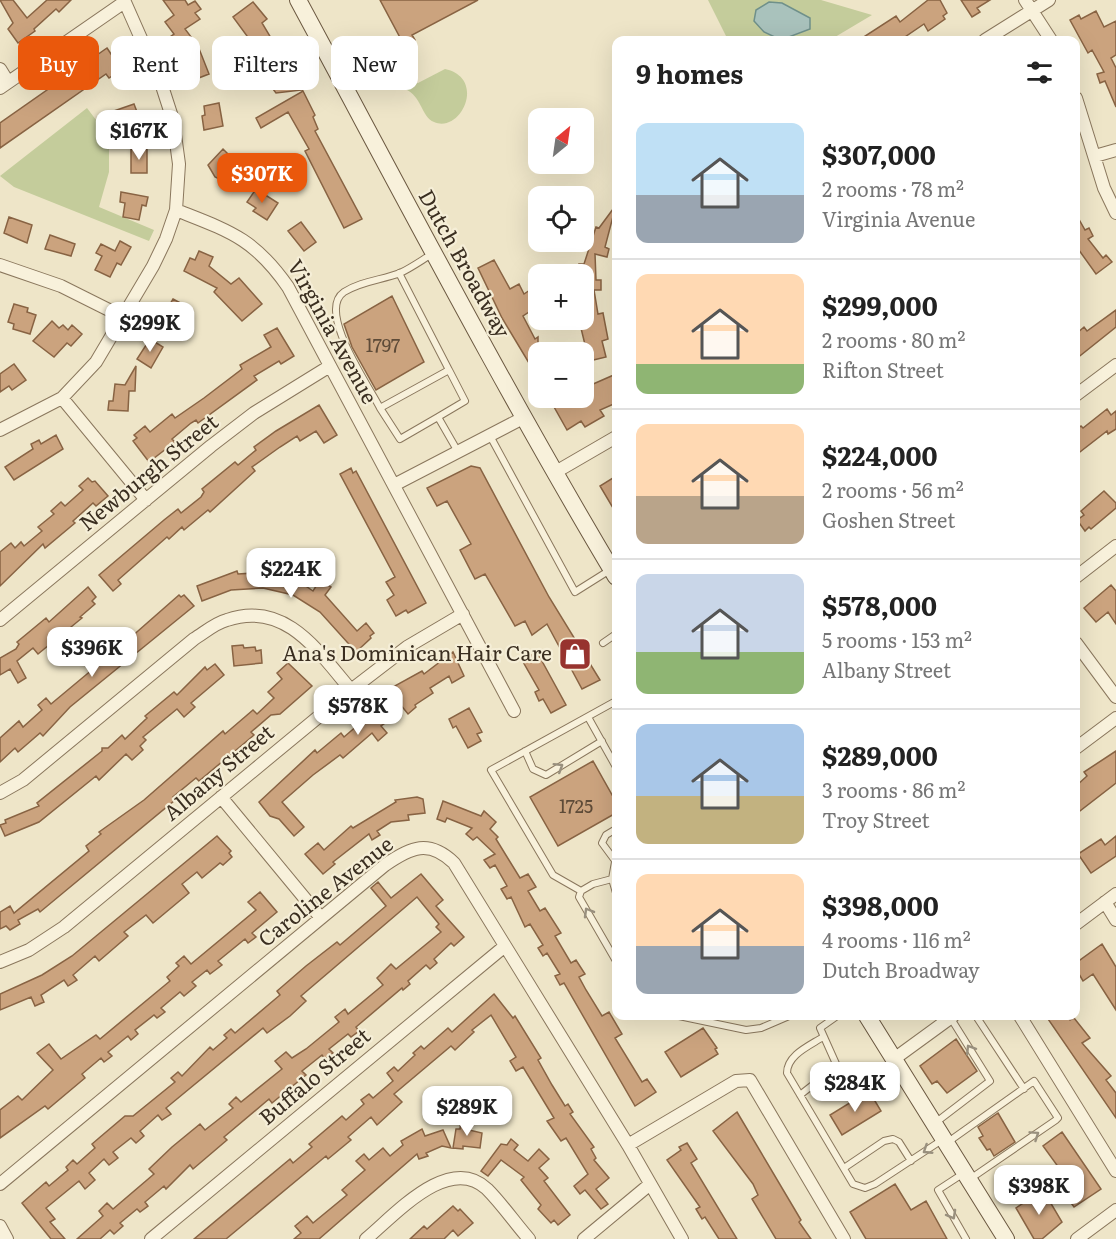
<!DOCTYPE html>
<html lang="en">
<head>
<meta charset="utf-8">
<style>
  :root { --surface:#fff; --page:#f6f6f6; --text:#222; --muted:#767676; --line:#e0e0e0; --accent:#ea580c }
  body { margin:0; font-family:Literata,serif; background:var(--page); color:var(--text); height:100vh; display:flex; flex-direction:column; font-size:22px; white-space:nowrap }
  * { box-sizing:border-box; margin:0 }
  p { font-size:20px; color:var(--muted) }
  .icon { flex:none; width:33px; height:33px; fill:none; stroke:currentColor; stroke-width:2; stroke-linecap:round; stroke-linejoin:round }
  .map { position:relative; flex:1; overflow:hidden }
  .panel { position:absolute; left:612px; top:36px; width:468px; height:984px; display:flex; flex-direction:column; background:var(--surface); border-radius:12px; box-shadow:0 6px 24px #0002 }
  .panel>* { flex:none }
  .top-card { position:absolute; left:18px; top:36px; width:504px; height:54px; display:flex; gap:12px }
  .needle { width:39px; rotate:29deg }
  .controls { position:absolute; left:528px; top:108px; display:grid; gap:12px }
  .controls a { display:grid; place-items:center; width:66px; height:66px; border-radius:12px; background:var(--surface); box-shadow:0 6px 24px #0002; font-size:30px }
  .price { position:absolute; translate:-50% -51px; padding:0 14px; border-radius:12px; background:#fff; color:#222; font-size:20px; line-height:39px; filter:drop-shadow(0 2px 3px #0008) }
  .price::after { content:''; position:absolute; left:50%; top:36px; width:18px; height:14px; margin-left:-9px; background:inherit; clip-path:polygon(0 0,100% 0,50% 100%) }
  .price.selected { background:var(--accent); color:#fff }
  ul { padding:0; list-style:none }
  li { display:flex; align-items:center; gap:18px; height:150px; padding:0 24px }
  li+li { border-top:2px solid var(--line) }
  li span { display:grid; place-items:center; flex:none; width:168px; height:120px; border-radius:12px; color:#555 }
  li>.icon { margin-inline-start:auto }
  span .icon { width:72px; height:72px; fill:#fffc; stroke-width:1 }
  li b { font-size:26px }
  h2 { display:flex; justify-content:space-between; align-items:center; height:72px; padding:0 24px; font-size:26px }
  .tag { padding:0 21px; border-radius:12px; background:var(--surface); box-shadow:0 6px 24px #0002; font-size:21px; line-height:54px }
  .tag.selected { background:var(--accent); color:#fff }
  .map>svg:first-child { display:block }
  .green { fill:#c4cc9b }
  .water { fill:#a9c2bc; stroke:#6f908a; stroke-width:1.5 }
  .building { fill:#cba37e; stroke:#886343; stroke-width:1.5 }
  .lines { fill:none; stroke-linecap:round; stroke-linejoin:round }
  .service-casing { stroke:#8a775d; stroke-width:8 }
  .minor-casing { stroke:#8a775d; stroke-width:14 }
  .secondary-casing { stroke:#6b5840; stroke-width:18 }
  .service { stroke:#f8f1db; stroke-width:6 }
  .minor { stroke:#f8f1db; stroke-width:12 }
  .secondary { stroke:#f8f1db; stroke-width:16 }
  .oneway { stroke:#99907e }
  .labels { text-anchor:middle; stroke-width:4.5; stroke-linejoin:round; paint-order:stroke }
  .number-label { font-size:18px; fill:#5e4b38 }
  .street-label { font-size:21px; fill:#3a2e20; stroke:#f5eed7 }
  .poi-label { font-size:21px; fill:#3a2e20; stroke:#f5eed7; text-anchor:end }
</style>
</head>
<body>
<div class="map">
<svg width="1116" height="1239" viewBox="0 0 1116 1239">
  <rect width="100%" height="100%" fill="#eee5c8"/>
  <path class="green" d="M708,0h113l51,15 -42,25h-102z
    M445,69c42,9 16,65 -11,53 -13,-5 -12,-26 -29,-33l1,-9 12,3z
    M87,108l22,29v35l-10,35 55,23 -5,11 -135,-54 -14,-11z"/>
  <path class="water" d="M769,2l13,1 28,15v11l-29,11 -17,-8 -10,-11 2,-11z"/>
  <path class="building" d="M0,0h13l14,18 20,-18h24l-12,12 -3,-3 -22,20 1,2 -17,12 -10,-14 5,-6z
    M163,0h22l3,5 7,-4 6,8 -6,4 5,6 -15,10 13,17 11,28 -18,7 -5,-14 2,-3 -9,-23 -17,12 -5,-7 17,-12 -9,-12 9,-7z
    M380,0h98l-66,35 3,5 -11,5z
    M928,0h12l7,13 -4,3 2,3 -17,12 -4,-7 -19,13 2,3h-48l37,-24 4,6z
    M961,0h29l-13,8 3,4 -8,5z
    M253,2l14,17 -5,4 40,67 -26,3 -16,-21 4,-2 -19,-27 5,-3 -17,-23z
    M1096,11l8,16 12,-6v34l-5,3 5,10v39l-11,-26 -5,2 -3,-9 7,-2 -12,-22 -4,3 -18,-33 9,-5 2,4z
    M107,48l4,6 3,-3 8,11 -5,3 4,5 -12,8 -3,-4 -106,74v-25z
    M303,91l12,24 -2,2 5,12 -3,2 47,88 -18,9 -39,-77 4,-2 -21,-37 -27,16 -5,-10z
    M219,103l4,23 -19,4 -2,-14 3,-1 -1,-9z
    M134,104l8,21 -14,5 -4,-11 -9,4 -4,-11z
    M131,149h16v24h-16z
    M223,149l17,17 -14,16 -11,-5 -7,-12z
    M256,189l22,14 -11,17 -14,-9 3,-3 -9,-6z
    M121,192l27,5 -2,9 -4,-1 -3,15 -16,-3 2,-14 -5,-1z
    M616,205l-11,42 4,2 -2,8 -12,-3 1,26h5v10h-7l4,24 5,-1 5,26 -6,2 4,16 -17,4 -10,-41h5v-46h-4l-1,-10h5l12,-37 3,1z
    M1076,214l9,16 4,-2 4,8 -5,3 15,19 3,-3 6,7 -16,12 -20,-28z
    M9,217l23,8 -5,18 -23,-10z
    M301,222l15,20 -12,9 -16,-20z
    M50,235l25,9 -4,12 -26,-7z
    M120,241l11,6 -10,18 -4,-2 -7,14 -15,-7 7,-14 -6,-3 5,-9 14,7z
    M199,251l14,6 -4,9 22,18 8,-6 23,26 -20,17 -28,-29 3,-4 -33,-17 6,-13 5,2z
    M494,260l16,29 9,-5 5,10 9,-6 5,7v11l-15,10 12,23 3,-2v41l-36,-60 -24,-50z
    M392,296l32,66 -48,28 -24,-43 -8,-23z
    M173,299l13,7 -12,22 -13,-8z
    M14,304l14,4 -1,4 9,3 -6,19 -17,-5 1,-5 -6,-2z
    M1116,310v17l-40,32v-25l8,-7 3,4z
    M52,321l7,7 4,-3 5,5 4,-5 10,9 -11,12 -4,-3 -13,14 -21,-16z
    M277,328l17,28 -13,8 -2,-3 -25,15 3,4 -59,43 -2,-3 -5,3 -19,16 3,3 -26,20 -16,-21 4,-3 -3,-3 11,-9 5,6 22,-18 3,4 29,-20 38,-29 -2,-4 31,-18 -7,-12z
    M150,339l13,8 -12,21 -14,-9z
    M14,364l12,16 -14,10 -3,-4 -9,6v-18z
    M136,366l-1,25h-6l-1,20 -20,-1 1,-9h4l2,-17 10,1z
    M616,374v29l-16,7 4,6 -19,11 -4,-6 -14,9 -18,-32h35v-10z
    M319,405l18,30 -13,8 -8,-12 -16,10 -3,-5 -17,11 -28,20 3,4 -45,41 -2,-2 -24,20 -2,-3 -13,12 -2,-2 -49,43 3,4 -8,7 -14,-16 65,-55 14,-11 3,4 20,-16 3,-5 -2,-3 33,-27 3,3 18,-15 -2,-3 22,-16z
    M1107,409l4,6 5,-4v18l-8,5 -1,-3 -31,24v-25l5,-4 2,2z
    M56,435l7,14 -49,31 -9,-13 28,-18 -2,-5 8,-4 2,4z
    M471,466l9,2 69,129 51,83 -18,9 -35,-65 -15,11 -7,-14 -10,5 -30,-52 -10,5 -15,-29 11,-6 -24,-43 -10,5 -10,-18z
    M351,468l2,5 3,-2 70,132 -18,10 -2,-3 -10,6 -9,-16 7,-5 -8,-13 9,-5 -55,-103z
    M616,476v37l-16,-27z
    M88,478l4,4 3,-1 13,15 -12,10 -3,-3 -20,18 2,2 -30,25 -2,-4 -43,42v-34l11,-9 4,5 6,-6 3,4 18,-15 -4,-4 16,-13 -3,-3 10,-9 4,4 18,-16 -4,-4z
    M1104,491l12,12v5l-25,21 -2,-2 -4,4 -8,-11 7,-5 -3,-4z
    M237,571l1,3 32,-2 27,8 16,11 7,-11 11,7 -6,8 32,36 9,-8 8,10 -4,3 1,2 -15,14 -36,-40 -27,-17 -30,-7 -32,2 -29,11 -5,-15z
    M1111,585l5,6v33l-8,-12 -12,10 -12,-14z
    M88,587l8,10 -4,4 3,3 -15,13 2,1 -44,36 -5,-6 -16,13 9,17 -8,5 -8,-14 -10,6v-17l16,-9 3,-5 -2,-2 29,-24 3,4z
    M179,595l2,2 3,-2 10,11 -124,101 -27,29 -3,-3 -22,19 -3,-4 -15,14v-24l19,-17 4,6 19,-17 -4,-5 8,-7 5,6 42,-35 -6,-7 11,-10 6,7 17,-13 -5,-6 9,-7 5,5z
    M243,645l1,3 11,-1 1,4 5,-1 1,13 -28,3 -2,-20z
    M453,652l11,24 -12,7 -3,-7 -19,12 3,5 -18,12 1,2 -8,7 -8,-10 -15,13 3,4 -7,5 6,7 -9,8 -6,-8 -29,25 -3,-3 -27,20 -31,27 22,25 -10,9 -15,-17 -9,-3 -11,-14 56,-52 2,3 24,-20 3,4 15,-13 -2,-3 11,-9 2,3 15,-13v-7l7,-4 -1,-3 31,-17 2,3z
    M537,652l29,53 -15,8 -8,-14 -4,2 -4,-9 4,-2 -17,-30z
    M288,663l24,23 -32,28 -9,1 -20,17 3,3 -13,11 -42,35 -3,-3 -5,4 -18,15 2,3 -135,112 -2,-3 -20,11 2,4 -10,6 -4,-4 -6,3v-17l10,-6 4,7 75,-62 -3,-5 15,-12 -2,-2 45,-32 79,-69 2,3 28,-24 4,4 17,-16 -6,-6 14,-13 -5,-6z
    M215,664l9,11 -33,28 4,4 -11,10 -7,-8 -34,28 3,3 -6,6 3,4 -11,10 -6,-6 -27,26 -3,-4 -57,46 -34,14 -5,-11 6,-2 -1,-3 34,-14 -2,-3 65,-52v-3h6l14,-13 3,4 22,-21 -2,-2 29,-24 3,3 28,-28 2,3z
    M469,708l13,24 -5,2 4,7 -13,7 -12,-22 -3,2 -4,-9z
    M1116,751v32l-40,31v-28l11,-10 -3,-4z
    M593,761l23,41v11l-58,33 -28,-49z
    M417,797l6,2 2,14 -17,2 1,5 -18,2 -14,9 3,4 -8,5 -3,-6 -36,28 2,2 -12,10 -18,-20 13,-11 6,7 27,-24 2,2 43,-26 -1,-2z
    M443,801l38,15 3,-5 12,11 -6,7 8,8 -2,2 24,39 8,-4 8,13 -8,4 12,20 5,-3 16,25 -6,3 16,27 5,-3 9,14 -6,3 7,13 16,26 7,-4 13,22 -7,4 27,44 5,-3 9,13 -21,14 -71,-123 -4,2 -5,-9 5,-2 -13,-21 -4,3 -5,-8 5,-3 -13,-21 -5,3 -14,-30 -4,2 -6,-10 6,-3 -12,-21 -5,3 -6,-8 11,-6 -18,-17 -4,3 -7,-6 6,-6 -25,-10 -2,4 -8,-3z
    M217,836l14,15 -2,2 3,4 -9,8 -3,-2 -18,15 -5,-6 -15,12 7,9 -36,30 -7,-8 -22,17 4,4 -29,25 -4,-5 -22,19 4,5 -9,6 -4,-6 -23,15 3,7 -9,4 -4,-9 -31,13v-16l42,-19 30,-19z
    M1116,836v20l-25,17 -13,-19 23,-15 4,6z
    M421,874l22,26 -7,6 28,31 -10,9 -3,-3 -17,16 3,4 -7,6 -4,-4 -18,16 2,3 -7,6 -1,-2 -46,39 3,4 -8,6 -3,-3 -19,15 4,4 -8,6 -3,-4 -20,16 4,4 -34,28 -3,-4 -45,38 3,3 -34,29 -3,-4 -24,24 -2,-3 -19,16 3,4 -8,6 -3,-3 -17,14 3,3 -9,8 -4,-4 -10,9h-23l26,-23 -4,-5 8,-8 6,6 41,-35 -5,-5 23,-22 28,-23 5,6 28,-22 -4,-4 7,-7 5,5 41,-33 -7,-8 11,-9 6,6 14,-9 33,-27 -4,-5 10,-8 3,5 35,-29 -6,-7 14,-14 5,5 45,-37 -5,-5 3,-3 -22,-27 -116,99 5,5 -16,15 -23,17 -4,-5 -97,80 5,6 -9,6 -4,-5 -18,16 4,5 -8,7 -5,-5 -18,14 5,6 -9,7 -5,-6 -15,14 6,7 -10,9 -6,-8 -33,27 9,11 -5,3 15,17h-14l-29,-36 24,-21 3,4 19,-16 -2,-3 7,-7 4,4 18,-16 -3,-4 7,-6 26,-22h8l42,-34 -4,-4 7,-6 4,4 28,-29 3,3 14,-12 -3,-3 7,-6 4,4 45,-38 -3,-4 29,-25 31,-24 3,3 46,-39 -15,-18 7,-6 13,16z
    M260,892l17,20 -25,21 4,4 -8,6 -3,-4 -27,22 4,4 -12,9 -3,-4 -15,12 4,4 -12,10 -4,-4 -19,16 4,4 -8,6 -3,-3 -19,15 3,4 -7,6 -3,-4 -20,16 4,4 -8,6 -3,-4 -19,16 3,4 -37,31 -3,-3 -45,32v-28l18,-14 4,4 31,-30 -16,-17 12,-9 12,15 35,-24 4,4 70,-58 -3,-4 12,-11 -3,-3 8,-7 7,8 65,-54 -8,-8z
    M1102,944l14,23v43l-23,-36 -10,7 -7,-12v-6z
    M494,994l19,24 2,-2 26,42 -3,2 14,25 13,21 3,-2 5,8 -3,2 24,33 -3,2 5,9 -2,2 15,18 -13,11 12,15 -7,5 -16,-19 -5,4 -6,-8 14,-12 -22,-36 -5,3 -14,-20 7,-3 -31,-51 -7,4 -6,-10 6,-4 -25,-42 -19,15 2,2 -19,18 -4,-4 -57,48 8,8 -25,23 -6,-8 -23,20 3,3 -23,19 -2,-3 -100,83h-32l96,-80 3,4 19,-16 -3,-3 33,-28 4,4 18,-16 -3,-4 8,-6 4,4 20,-17 -6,-8 7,-6 4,4 17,-16 -2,-2 8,-7 3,3 24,-21 4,4z
    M1046,1016h21l3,4 4,-2 16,20 -8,5 29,33 -5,4 10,13v25z
    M703,1028l14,20 -2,1 3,5 -37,23 -16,-25z
    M956,1039l21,32 -30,22 -10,-12 -5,3 -12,-18z
    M869,1091l12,20 -39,24 -12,-20z
    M737,1112l64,108 -2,2 12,17h-35l-24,-40 6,-4 -5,-11 -40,-53z
    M998,1113l17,29 -21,14 -4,-7 -3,1 -8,-12 4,-2 -5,-9z
    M461,1120l10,1 -2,9 13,3 -2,15 -17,-2v3l-10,-1 3,-19h4z
    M422,1129l3,7 18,-6 8,18 -9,-2 -16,7 2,3 -9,3 -2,-5 -98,85h-25l7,-6 -6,-7 12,-10 6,7 34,-28 -5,-5 23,-20 -9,-9 8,-7 5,6 14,-12 7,8 13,-11 -2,-4z
    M1062,1132l39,57 -27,18 -8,-11 4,-3 -13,-17 5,-4 -19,-26z
    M511,1139l7,6 -4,5 14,11 11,-12 10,10 -10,9 9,10 -4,3 26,34 -12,10 -4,-5 -3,3 -13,-14 3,-4 -20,-25 3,-3 -23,-17 -13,16 -7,-5 20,-27 6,1z
    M687,1143l10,16 -6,4 46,76h-18l-14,-22 -3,2 -6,-10 4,-2 -33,-47 14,-10 -2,-3z
    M895,1184l16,26 15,-9 21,38h-81l-16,-27z
    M1043,1190l19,32 -20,17h-8l-18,-31z
    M453,1206l5,5 2,-2 13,14 -15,13 -5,-6 -9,9h-34l14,-13 3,3z"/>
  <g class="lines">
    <defs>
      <path id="service" d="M399,273l50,97
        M380,408c-11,-22 -64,-97 -36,-116 17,-11 38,-12 56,-19 11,-5 22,-13 32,-19
        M438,417l27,-16 -16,-31 -69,38 20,31 38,-22 19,33
        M489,434l86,158 35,-22
        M603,643l13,-9
        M588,717l28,50
        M525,751l8,18 13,6 56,-34
        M616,829l-10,6 -4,8 14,19
        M615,862l-3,17 4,14
        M612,879l-19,5 -12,7 -2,6 37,64
        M581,891l-28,-16 -62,-105 125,-69
        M679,1016l67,14 15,-2 28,-12
        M976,1016l48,73
        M823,1037c-14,9 -36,18 -36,36l66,111 12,4 10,-4 67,-44
        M800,1095l37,-29 -17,-38 17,-12
        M935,1123l55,-42 -40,-64
        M948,1142l86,-61 24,37 -2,2 -86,59
        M844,1168l40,-27 9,-2 6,3 12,19
        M964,1173l-26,17 28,49"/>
      <path id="minor" d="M1025,0l26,40
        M985,40l64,-40
        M0,69l8,13
        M0,88l123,-85
        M1076,98l28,90 12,25
        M1095,156l21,-6
        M176,210c53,21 78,28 112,77l226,424
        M0,265l61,21 62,31
        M1076,395l40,-30
        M62,398l84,102
        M0,430l62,-32 34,-36 57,-96 13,-27 10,-29 3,-46 -6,-44 -11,-34 -38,-86
        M554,473l62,-36
        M394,485l129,-67
        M1076,577l40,-31
        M0,620l211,-174 43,-33 76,-47
        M1076,643l40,54
        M1076,748l40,-30
        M0,793l23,-13 171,-141c10,-6 21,-16 33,-19 58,-20 91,31 124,70
        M221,797l100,121
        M1105,902l11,18
        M1076,924l40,-30
        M0,962l29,-12 35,-23 287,-237 56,-43 56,-33
        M1020,1016l96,155
        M894,1059l59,-43
        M628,1145l108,-64 14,-1 94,159
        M0,1184l385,-319c26,-18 44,-26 69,-2l174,282 54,94
        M0,1226l7,13
        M151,1239l354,-293
        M366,1239c29,-24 83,-86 121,-50 15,15 28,34 42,50
        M584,1239l65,-54
        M1077,1239l39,-29"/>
      <path id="secondary" d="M298,0c104,193 205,388 318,577
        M867,1016l139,223"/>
    </defs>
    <use href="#service" class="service-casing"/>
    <use href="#minor" class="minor-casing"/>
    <use href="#secondary" class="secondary-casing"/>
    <use href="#service" class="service"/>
    <use href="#minor" class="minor"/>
    <use href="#secondary" class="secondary"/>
  </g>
  <defs><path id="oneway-chevron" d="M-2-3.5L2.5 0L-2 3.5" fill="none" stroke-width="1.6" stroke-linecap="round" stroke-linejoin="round" transform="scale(1.5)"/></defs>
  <g class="oneway">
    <use href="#oneway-chevron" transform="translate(559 767) rotate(-32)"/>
    <use href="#oneway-chevron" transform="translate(588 912) rotate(-120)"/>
    <use href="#oneway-chevron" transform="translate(970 1049) rotate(-122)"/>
    <use href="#oneway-chevron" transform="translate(1035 1135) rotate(-34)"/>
    <use href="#oneway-chevron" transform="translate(927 1150) rotate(147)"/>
    <use href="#oneway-chevron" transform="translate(952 1215) rotate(61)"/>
  </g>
  <defs>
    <symbol id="shop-square" viewBox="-11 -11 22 22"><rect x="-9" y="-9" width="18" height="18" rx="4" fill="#97332e" stroke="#f5eed7"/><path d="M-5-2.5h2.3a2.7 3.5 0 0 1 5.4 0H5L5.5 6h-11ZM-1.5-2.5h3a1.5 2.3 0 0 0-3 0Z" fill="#fff"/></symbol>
  </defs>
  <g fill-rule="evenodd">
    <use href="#shop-square" x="556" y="635" width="38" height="38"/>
  </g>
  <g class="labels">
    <g class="number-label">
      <text x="383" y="352">1797</text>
      <text x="576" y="813">1725</text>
    </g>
    <g class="street-label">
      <text transform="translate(464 264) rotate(61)" y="7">Dutch Broadway</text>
      <text transform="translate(332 332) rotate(61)" y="7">Virginia Avenue</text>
      <text transform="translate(149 473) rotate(-39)" y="7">Newburgh Street</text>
      <text transform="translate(219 773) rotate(-40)" y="7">Albany Street</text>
      <text transform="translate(326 892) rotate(-38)" y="7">Caroline Avenue</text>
      <text transform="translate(315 1077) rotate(-40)" y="7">Buffalo Street</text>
    </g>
    <g class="poi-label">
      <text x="552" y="661">Ana's Dominican Hair Care</text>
    </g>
  </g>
</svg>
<div class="controls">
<a><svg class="needle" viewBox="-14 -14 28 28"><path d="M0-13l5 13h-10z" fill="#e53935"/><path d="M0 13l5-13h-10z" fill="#767676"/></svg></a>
<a><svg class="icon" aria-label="locate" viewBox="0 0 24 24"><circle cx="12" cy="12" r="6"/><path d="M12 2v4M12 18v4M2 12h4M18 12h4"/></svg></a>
<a>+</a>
<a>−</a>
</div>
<b class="price" style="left:139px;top:161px">$167K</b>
<b class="price selected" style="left:262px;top:204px">$307K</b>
<b class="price" style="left:150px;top:353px">$299K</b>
<b class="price" style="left:291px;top:599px">$224K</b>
<b class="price" style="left:92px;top:678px">$396K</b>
<b class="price" style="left:358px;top:736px">$578K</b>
<b class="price" style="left:855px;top:1113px">$284K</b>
<b class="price" style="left:467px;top:1137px">$289K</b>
<b class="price" style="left:1039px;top:1216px">$398K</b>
<div class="top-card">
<a class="tag selected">Buy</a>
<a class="tag">Rent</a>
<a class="tag">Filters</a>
<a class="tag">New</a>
</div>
<section class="panel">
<h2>9 homes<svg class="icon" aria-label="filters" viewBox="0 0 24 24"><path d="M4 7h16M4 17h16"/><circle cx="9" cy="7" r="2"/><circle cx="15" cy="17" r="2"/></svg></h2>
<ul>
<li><span style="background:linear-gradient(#bfe0f5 60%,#9aa5b1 0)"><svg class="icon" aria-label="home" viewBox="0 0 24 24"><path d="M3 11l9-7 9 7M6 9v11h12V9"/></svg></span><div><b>$307,000</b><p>2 rooms · 78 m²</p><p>Virginia Avenue</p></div></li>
<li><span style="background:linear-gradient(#ffd9b3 75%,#8fb573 0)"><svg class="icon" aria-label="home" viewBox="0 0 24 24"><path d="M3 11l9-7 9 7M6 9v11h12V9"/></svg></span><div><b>$299,000</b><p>2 rooms · 80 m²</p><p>Rifton Street</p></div></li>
<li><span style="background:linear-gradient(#ffd9b3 60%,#b9a48a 0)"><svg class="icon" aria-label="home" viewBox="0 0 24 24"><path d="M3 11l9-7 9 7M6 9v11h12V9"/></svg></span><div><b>$224,000</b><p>2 rooms · 56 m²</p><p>Goshen Street</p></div></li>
<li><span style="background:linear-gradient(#c9d6e8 65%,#8fb573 0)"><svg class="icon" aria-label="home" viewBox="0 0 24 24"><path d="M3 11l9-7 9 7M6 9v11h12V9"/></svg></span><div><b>$578,000</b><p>5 rooms · 153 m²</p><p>Albany Street</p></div></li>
<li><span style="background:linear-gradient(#a9c7e8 60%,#c2b280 0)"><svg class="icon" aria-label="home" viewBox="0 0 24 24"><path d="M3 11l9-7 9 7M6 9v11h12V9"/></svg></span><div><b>$289,000</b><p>3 rooms · 86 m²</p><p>Troy Street</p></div></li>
<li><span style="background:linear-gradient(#ffd9b3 60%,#9aa5b1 0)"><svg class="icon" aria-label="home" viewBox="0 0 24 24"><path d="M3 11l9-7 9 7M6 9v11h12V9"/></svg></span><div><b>$398,000</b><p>4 rooms · 116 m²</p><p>Dutch Broadway</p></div></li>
</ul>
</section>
</div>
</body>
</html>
